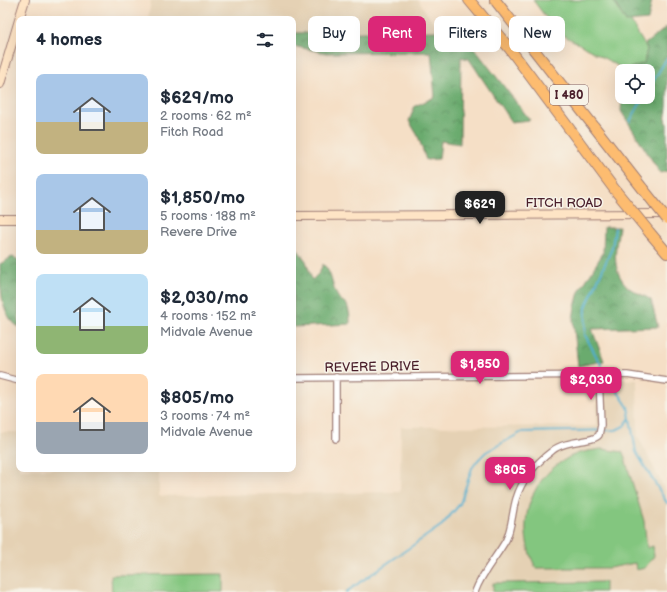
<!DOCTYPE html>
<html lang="en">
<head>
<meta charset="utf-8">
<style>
  :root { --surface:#fff; --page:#f2f2f3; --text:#1f2937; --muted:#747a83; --accent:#db2777 }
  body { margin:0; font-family:"Balsamiq Sans",sans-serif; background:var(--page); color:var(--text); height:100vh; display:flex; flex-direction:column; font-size:15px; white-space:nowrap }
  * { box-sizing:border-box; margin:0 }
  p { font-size:13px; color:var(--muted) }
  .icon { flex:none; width:22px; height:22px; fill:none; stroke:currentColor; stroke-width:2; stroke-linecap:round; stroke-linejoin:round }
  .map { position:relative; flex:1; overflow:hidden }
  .drawer { position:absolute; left:16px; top:16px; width:280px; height:456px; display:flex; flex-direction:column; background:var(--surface); border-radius:8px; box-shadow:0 4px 16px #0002 }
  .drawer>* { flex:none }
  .guide { position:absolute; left:308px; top:16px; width:299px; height:36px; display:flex; gap:8px }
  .tools { position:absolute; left:615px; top:64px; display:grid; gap:8px }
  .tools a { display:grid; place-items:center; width:40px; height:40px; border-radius:8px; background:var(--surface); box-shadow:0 4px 16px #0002; font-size:20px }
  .price { position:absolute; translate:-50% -34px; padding:0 9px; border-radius:8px; background:var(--accent); color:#fff; font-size:13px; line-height:26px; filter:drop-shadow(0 1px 2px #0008) }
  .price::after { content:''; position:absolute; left:50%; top:24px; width:12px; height:9px; margin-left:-6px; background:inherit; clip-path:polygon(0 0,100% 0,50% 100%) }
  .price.on { background:#222; color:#fff }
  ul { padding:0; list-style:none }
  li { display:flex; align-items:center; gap:12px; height:100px; padding:0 20px }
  li span { display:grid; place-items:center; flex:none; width:112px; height:80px; border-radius:8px; color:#555 }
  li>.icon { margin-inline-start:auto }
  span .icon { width:48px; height:48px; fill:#fffc; stroke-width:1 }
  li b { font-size:17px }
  h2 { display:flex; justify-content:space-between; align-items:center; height:48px; padding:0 20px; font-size:17px }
  .pill { padding:0 14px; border-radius:8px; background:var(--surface); box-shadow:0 4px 16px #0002; font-size:14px; line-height:36px }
  .pill.on { background:var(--accent); color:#fff }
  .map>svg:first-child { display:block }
  .built { fill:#e5d1b4 }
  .green { fill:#83c67f; stroke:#667255 }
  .forest { fill:url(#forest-crowns); stroke:#5a654c }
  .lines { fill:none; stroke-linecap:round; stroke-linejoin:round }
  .stream { stroke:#50aecf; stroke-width:2 }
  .street-casing { stroke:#a07f78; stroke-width:8 }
  .secondary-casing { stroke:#a07f78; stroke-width:10 }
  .highway-casing { stroke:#a07f78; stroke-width:12 }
  .street { stroke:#fff; stroke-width:5.5 }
  .secondary { stroke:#fee4c5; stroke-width:8 }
  .highway { stroke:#fdbc6f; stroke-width:10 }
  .highway-bridge-casing { stroke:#a07f78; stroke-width:12; stroke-linecap:butt }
  .highway-bridge { stroke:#fdbc6f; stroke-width:10 }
  .labels { text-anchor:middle; stroke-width:3; stroke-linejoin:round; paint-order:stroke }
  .shield { fill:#f7f3e8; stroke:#7e5f64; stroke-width:1 }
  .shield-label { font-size:12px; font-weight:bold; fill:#4a1f2b }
  .street-label { font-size:13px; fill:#4a1f2b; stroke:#f7f3e8 }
</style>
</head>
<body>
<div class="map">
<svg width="667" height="592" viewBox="0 0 667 592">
  <defs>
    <pattern id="forest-crowns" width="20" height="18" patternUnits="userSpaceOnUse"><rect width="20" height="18" fill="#6aab6e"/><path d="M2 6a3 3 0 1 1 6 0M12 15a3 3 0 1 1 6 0" fill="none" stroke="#598b5b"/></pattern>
  </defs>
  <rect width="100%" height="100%" fill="#f7f3e8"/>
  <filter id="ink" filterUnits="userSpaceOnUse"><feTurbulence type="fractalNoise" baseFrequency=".025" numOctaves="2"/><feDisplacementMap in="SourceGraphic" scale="8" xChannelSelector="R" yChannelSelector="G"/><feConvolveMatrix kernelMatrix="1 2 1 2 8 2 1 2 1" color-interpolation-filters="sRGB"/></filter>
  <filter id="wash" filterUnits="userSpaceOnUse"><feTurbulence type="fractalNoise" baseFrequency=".012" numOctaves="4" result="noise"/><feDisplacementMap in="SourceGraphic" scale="16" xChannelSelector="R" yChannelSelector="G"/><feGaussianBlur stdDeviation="0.9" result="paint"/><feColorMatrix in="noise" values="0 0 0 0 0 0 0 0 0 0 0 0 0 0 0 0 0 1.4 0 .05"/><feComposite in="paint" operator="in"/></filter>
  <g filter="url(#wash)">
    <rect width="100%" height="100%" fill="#f5dfc6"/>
    <path class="built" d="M151,0h267l21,31 -146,2v-14h-145z
      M590,379l47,1 1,56 29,58v98h-667v-160h19v37h140v27l241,-4 1,-65 196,-1 -1,-38z"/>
    <path class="green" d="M533,0h85l29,49 -3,14 -19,7 -69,-39z
      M601,449l22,3 21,69 3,27 6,-2 1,10 -9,12 -9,2 -1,-7 -26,5h-73c-21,-39 -9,-87 30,-109 11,-7 23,-8 35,-10z
      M223,574v18h-111l-1,-17z
      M605,582v10h-112v-9z"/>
    <path class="forest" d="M613,0h39l-4,20 -22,2z
      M667,27v80l-2,14 2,3v47l-7,2 -39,-62 1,-14h26v-26l-23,-1 19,-7 3,-14 -2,-5z
      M439,31l25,4 66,85 -19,2 -42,-63 -8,-2 -1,87 -19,-3 -2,18 -13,1 -8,-24 -9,-15 6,-15 20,-9 -4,-45 -105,1 -33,-7v-13z
      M604,227h15c-3,22 -9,41 8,59 6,6 17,9 24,14l7,27 -66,2 12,32 -26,5 -5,-47 2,-12 4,-15 24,-39z
      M298,250l8,11 6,19 7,-7 4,-9c10,9 8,22 15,33 3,5 9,5 10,11 2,5 2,11 2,16l-57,3v-75z
      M12,257l7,3v67c-19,-11 -19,-43 -19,-63z"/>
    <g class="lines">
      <path class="stream" d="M648,90l19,-32
        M630,121l14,-24
        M601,365l-16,-30 1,-28 26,-59 3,-20
        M614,386l14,21 8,45 31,51
        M346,592l96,-67 18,-21 12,-36 6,-8 8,-8 36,-20 94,-2 8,-4 6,-8"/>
    </g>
  </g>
  <g filter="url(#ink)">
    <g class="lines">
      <defs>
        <path id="street" d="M0,376l19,5
          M336,377v62
          M293,378l334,-3 40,6
          M475,592c7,-20 21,-34 31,-52 6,-13 6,-27 10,-41 6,-20 20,-36 36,-48 14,-12 41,-8 47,-16l2,-10 -2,-50"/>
        <path id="secondary" d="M19,19l6,-19
          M0,84l19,-64
          M293,216l373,-2
          M0,219h19"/>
        <path id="highway" d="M469,0l41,49 105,141
          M495,0l148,189
          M650,233l17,20"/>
      </defs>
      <use href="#street" class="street-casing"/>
      <use href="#secondary" class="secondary-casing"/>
      <use href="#highway" class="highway-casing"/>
      <use href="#street" class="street"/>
      <use href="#secondary" class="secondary"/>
      <use href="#highway" class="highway"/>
      <defs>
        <path id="highway-bridge" d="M643,189l24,30
          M615,190l35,43"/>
      </defs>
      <use href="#highway-bridge" class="highway-bridge-casing"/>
      <use href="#highway-bridge" class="highway-bridge"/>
    </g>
  </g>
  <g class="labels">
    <rect class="shield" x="550" y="85" width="38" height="20" rx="3"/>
    <g class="shield-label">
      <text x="569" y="99">I 480</text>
    </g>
    <g class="street-label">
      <text x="564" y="207">FITCH ROAD</text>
      <text transform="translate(372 366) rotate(-1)" y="5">REVERE DRIVE</text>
    </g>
  </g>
</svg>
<div class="tools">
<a><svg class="icon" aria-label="locate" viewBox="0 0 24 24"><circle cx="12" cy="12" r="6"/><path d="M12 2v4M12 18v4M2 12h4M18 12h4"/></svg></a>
</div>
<b class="price on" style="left:480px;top:225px">$629</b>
<b class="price" style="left:480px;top:385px">$1,850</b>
<b class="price" style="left:591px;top:401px">$2,030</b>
<b class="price" style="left:510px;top:491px">$805</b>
<div class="guide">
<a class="pill">Buy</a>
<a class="pill on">Rent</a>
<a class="pill">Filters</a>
<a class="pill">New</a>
</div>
<section class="drawer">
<h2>4 homes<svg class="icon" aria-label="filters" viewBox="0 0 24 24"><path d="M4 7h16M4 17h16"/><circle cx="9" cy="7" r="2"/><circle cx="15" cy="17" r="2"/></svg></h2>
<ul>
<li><span style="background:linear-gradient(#a9c7e8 60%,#c2b280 0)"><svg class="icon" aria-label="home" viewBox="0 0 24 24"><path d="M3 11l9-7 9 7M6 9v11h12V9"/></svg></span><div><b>$629/mo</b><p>2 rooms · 62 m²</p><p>Fitch Road</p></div></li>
<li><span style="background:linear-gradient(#a9c7e8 70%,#c2b280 0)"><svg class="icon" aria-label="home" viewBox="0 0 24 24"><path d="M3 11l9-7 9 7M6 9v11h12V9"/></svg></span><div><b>$1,850/mo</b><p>5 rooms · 188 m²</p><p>Revere Drive</p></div></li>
<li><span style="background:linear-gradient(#bfe0f5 65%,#8fb573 0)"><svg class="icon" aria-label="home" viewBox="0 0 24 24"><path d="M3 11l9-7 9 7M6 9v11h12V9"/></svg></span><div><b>$2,030/mo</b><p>4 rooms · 152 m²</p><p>Midvale Avenue</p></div></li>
<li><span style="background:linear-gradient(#ffd9b3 60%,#9aa5b1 0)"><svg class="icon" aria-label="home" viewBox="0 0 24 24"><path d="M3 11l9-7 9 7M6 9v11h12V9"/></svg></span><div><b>$805/mo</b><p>3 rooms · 74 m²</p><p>Midvale Avenue</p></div></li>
</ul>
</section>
</div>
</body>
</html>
